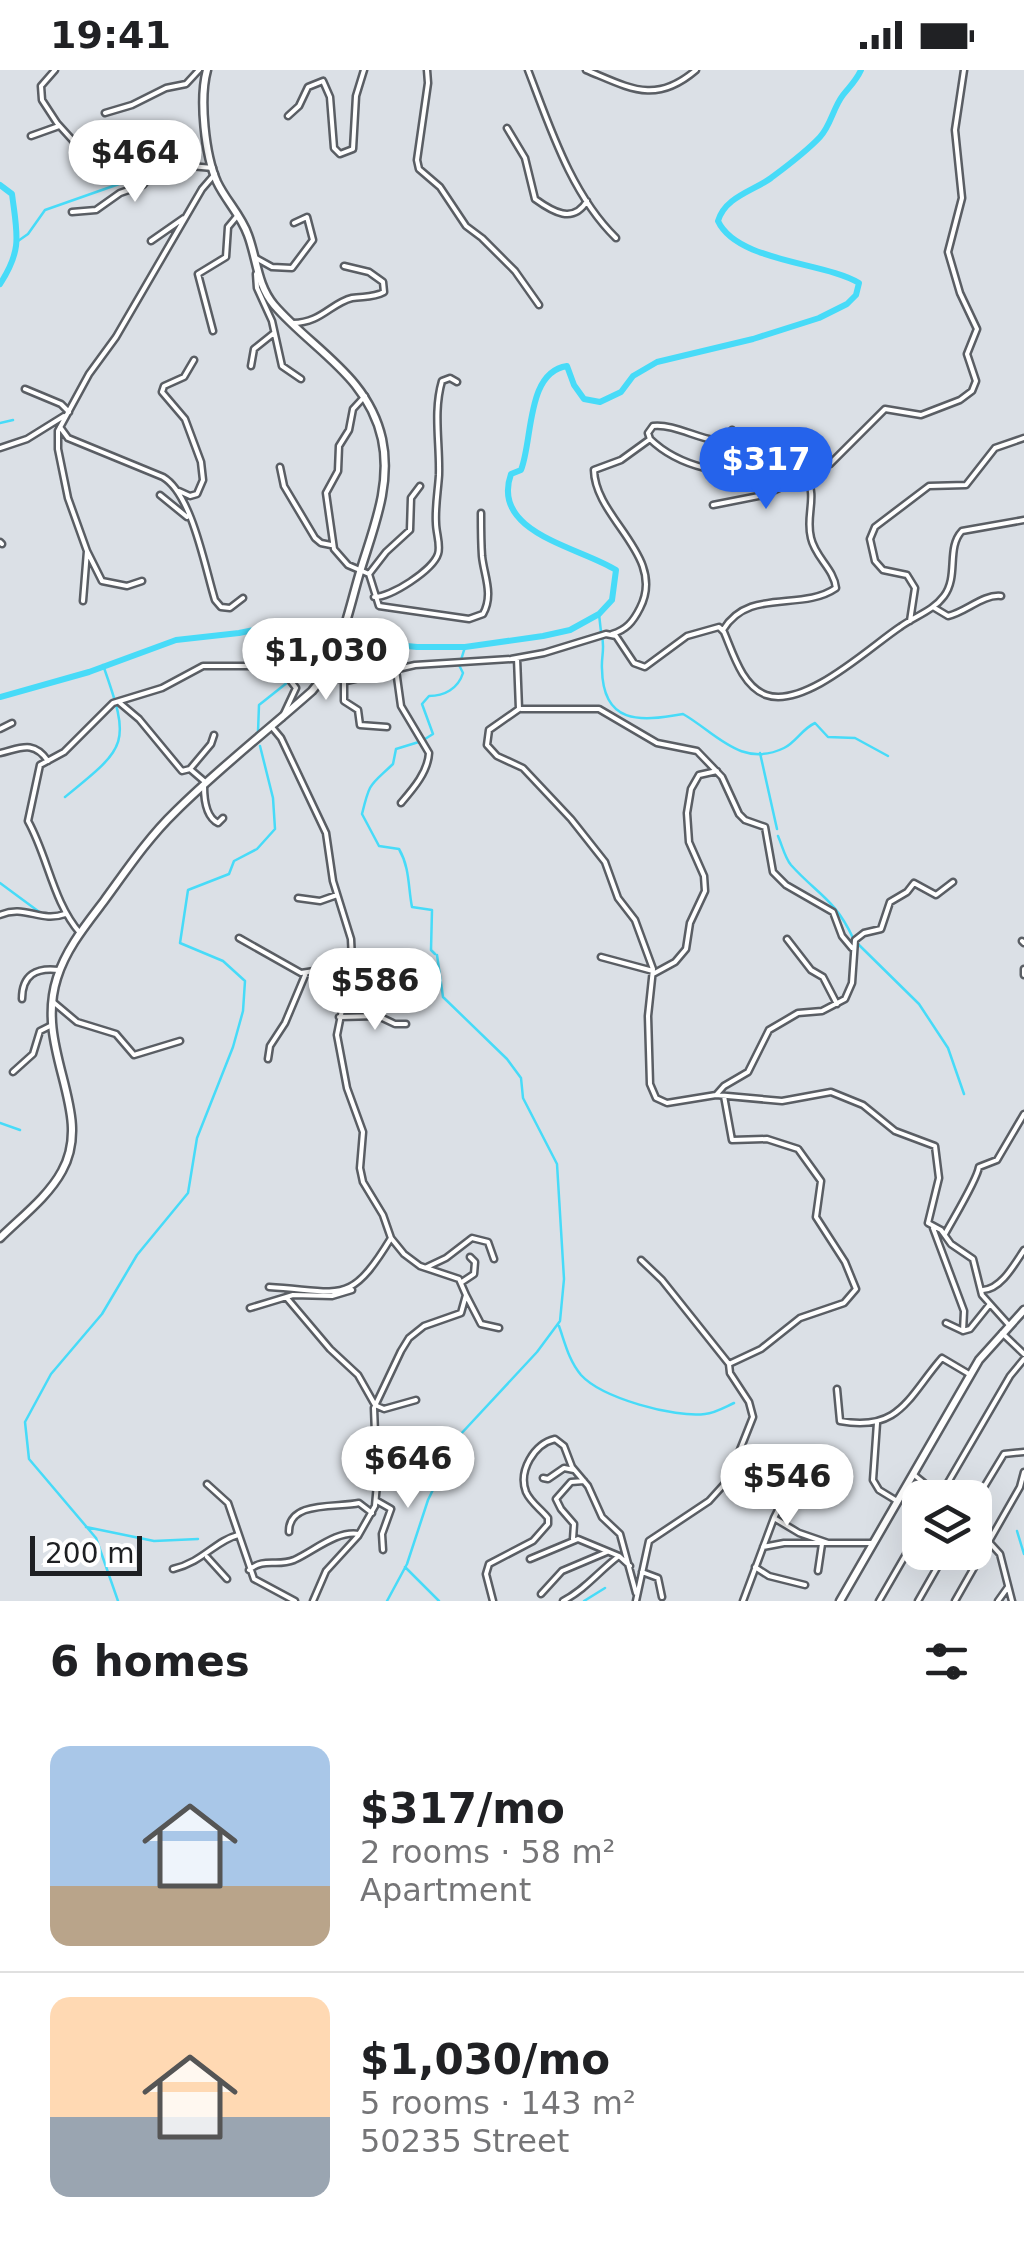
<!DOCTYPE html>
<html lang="en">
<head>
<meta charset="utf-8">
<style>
  :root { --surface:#fff; --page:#f2f2f2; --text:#202124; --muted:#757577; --line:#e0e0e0; --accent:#2563eb }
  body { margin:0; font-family:"DejaVu Sans",sans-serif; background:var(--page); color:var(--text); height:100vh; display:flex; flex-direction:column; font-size:38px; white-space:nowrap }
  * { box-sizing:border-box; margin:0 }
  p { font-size:32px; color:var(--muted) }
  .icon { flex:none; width:55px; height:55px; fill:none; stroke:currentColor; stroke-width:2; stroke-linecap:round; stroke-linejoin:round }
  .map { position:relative; height:1531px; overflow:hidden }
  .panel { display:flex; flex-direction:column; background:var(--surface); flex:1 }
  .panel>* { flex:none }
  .controls { position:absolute; left:902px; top:1410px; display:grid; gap:20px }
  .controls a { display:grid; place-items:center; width:90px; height:90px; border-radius:20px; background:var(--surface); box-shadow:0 10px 40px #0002; font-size:50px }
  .scale { position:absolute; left:30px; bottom:25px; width:112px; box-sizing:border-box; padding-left:10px; border:5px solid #1e2023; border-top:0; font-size:28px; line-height:35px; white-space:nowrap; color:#1e2023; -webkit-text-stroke:8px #fff; paint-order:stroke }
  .price { position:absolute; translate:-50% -85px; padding:0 22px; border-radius:35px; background:#fff; color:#222; font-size:32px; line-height:65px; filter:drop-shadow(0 2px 5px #0008) }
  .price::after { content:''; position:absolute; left:50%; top:60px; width:30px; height:22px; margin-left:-15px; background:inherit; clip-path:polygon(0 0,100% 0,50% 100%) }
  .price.current { background:var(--accent); color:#fff }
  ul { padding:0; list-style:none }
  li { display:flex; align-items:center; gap:30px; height:250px; padding:0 50px }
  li+li { border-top:2px solid var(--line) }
  li span { display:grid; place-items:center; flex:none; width:280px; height:200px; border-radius:20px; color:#555 }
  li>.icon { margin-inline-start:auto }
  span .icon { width:120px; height:120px; fill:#fffc; stroke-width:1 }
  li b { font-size:42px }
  h2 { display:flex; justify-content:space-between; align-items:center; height:120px; padding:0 50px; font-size:42px }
  .status { display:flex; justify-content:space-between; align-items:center; height:70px; padding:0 50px; background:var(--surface); direction:ltr }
  .status svg { height:28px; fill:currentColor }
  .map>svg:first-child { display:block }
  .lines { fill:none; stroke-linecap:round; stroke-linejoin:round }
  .stream { stroke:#47dbf8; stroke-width:2.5 }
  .river { stroke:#47dbf8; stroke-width:6 }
  .street-casing { stroke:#5a5e64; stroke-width:9 }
  .secondary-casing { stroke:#5a5e64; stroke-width:11 }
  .street { stroke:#fff; stroke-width:4 }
  .secondary { stroke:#fff; stroke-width:6 }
</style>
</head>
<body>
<div class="status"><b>19:41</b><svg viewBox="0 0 49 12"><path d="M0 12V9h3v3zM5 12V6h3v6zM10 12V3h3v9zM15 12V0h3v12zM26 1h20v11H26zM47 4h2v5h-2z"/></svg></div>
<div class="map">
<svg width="1024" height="1531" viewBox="0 0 1024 1531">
  <rect width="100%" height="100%" fill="#dbe0e6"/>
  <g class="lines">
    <path class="stream" d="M18,171l10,-7 17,-24 74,-26
      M0,353l13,-3
      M599,544l2,18
      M602,567c3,11 -1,21 0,32 1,55 37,53 81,45 32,18 58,55 101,34 12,-6 18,-19 31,-25l13,14 27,1 33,18
      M461,590l4,-13
      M291,607l19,-54
      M258,662l1,-27 29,-23
      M425,669l8,-5 -11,-30 7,-8c15,0 29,-7 34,-23l-4,-8
      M422,671l-26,8 -3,15c-23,22 -23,17 -31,50l17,32 20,3c11,19 9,38 13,58l20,3 -1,40 4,4
      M760,683l17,76
      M65,727c63,-51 66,-53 38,-132
      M778,766c4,9 7,22 13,29 26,29 44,34 62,73
      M0,813l42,31
      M857,873l62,61 29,44 16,46
      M0,1053l20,7
      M559,1256c6,17 10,35 22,49 21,23 93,43 124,39 10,-1 20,-7 29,-11
      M86,1457l68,14 44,-2
      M1017,1461l7,23
      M405,1497l34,34
      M118,1531l-22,-63 -67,-79 -4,-37 26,-48 51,-60 35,-59 51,-62 9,-55 36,-91 10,-36 2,-30 -22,-20 -43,-18 8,-53 41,-16 5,-13 23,-12 18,-20 -2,-31 -13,-52
      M387,1531l20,-37 21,-64 31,-64 78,-84 23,-31 4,-42 -7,-115 -34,-66 -2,-20 -14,-19 -64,-62 -6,-42
      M584,1531l21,-13"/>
    <path class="river" d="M0,115l12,9c5,40 11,55 -12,90
      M0,627l89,-25 87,-32 63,-7 59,-12 47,19 72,7h48l78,-11 27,-6 29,-16 13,-14 4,-30c-36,-23 -126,-37 -105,-96l10,-4c12,-30 5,-98 46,-104l7,19 10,14 16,3 21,-10 12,-16 24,-14 96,-23 66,-21 28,-14 9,-9 3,-12c-34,-21 -122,-21 -141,-62 7,-24 35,-30 53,-43 16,-12 35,-26 49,-41 11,-12 13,-29 23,-42 7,-9 13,-14 18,-25"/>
    <defs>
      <path id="street" d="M55,0l-14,16 1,14 15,23 19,21 13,9 20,5 35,-3 23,9 46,4
        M427,0l1,13 -11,77 2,9 21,18 26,39 16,12 33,33 24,34
        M528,0c22,57 43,124 88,168
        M586,0c44,18 69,35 110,0
        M105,43l27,-8 34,-17 20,-4 13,-14
        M288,46l11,-10 9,-19 15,-6 7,16 4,51 6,6 13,-5 3,-53 8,-26
        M507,58l18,30 10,41c18,13 38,25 52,2
        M31,66l28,-10
        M72,142l24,-2 24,-17 23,-8 4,-5 2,-20
        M151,171l33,-23
        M254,187l18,10 20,1 21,-28 -6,-23 -13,6
        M256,204l1,14 15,33 10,45 19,13
        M293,253c28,0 38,-20 59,-25 12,-2 21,0 32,-6l-1,-10 -14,-10 -25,-6
        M213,261l-15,-57 28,-17 2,-30 10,-12
        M251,296l3,-17 20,-16
        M25,319l36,15 8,8
        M365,326l-12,13 -4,21 -10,16 -1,25 -12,22 8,56 14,16 21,9 10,32 90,13 14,-5c11,-20 1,-38 -1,-58 -1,-14 -1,-28 -1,-43
        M60,357l8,11 95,39c29,17 42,91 52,123l6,7 9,1 13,-10
        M650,369c39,38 97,34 147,40
        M0,378l27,-9 37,-23
        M280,397l4,19 31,52 6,5 10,2
        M179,421l11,5 7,-2 6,-14 -2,-18 -16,-43 -23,-27 2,-6 20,-9 10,-17
        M160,425l27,22
        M713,435l51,-10 42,-19
        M0,472l2,2
        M87,481l15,30 25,5 15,-5
        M369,504l17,-22 24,-22 1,-32 9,-12
        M374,527c16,1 59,-27 64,-43 3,-9 -2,-21 -2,-31 -1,-16 2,-32 3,-48 1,-32 -6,-63 3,-94l8,-3 7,4
        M83,531l4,-50 -19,-53 -10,-49v-18l31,-57 27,-37 86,-148 13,-15
        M933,537l15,9c18,-4 35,-22 53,-20
        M910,551l5,-33 -8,-13 -24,-5 -8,-9 -5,-22 5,-12 54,-41 37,-1 29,-37 29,-10
        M723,560c26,-43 78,-18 113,-42 -2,-19 -21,-31 -25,-50 -6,-22 7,-41 -5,-62l24,-12 55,-55 36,6 39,-15 12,-9 4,-10 -9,-27 10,-25 -17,-36 -12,-41 14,-54 -7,-68 9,-60
        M612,564c14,-4 21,-12 28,-26 27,-52 -45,-89 -46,-138l27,-10 29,-21 -2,-6 5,-7c28,-3 59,24 85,12l-6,-8
        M517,588l2,51 -30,21 -2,15 10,11 26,12 48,51 34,43 13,36 17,22 18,49 -5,47 2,68 6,14 11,5 49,-8 66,6 49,-9 32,13 32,26 40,15 4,32 -11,45 13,7 10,14 22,15 9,36 26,29
        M396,600l5,36 28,47c-1,19 -16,36 -28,50
        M326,605l20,6 69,-16 96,-6 33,-6 62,-19 10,2 18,27 11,4 42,-31 32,-9 5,5c9,21 18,54 42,63 39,14 105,-49 134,-68 15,-11 33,-16 44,-31 15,-20 2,-48 18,-65l62,-11
        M344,611v20l14,9 2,15 27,2
        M120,633l19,16 43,52 8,-2
        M521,639h78l58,34 40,8 25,26 17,37 6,6 20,7 8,45 13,13 47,27 9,24 10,12
        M271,656l10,12 45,95 7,48 18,58 1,21 -15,75 10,53 16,44 -3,36 3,14 20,33 8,23 13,16 16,12 39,13 7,16 -5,18 -37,13 -15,12 -8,13 -27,57 3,76 -2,22 -17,30 -32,35 -13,30
        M0,659l12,-6
        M0,683c19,-4 33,-14 48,8
        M204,711l-14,-12 21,-25 3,-9
        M204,716c0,12 2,31 14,37l5,-5
        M298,828l22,3 17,-6
        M0,845c25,-11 40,8 65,-1
        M80,863c-27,-31 -32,-76 -52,-112l12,-56 24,-13 49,-49 49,-15 41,-22h46l26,4 12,6 9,12 -14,30
        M239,868l62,35 13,-2 39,-17
        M787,869l24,31 12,7 14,27
        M1022,871l2,2
        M601,887l52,14
        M1024,899v6
        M653,904l22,-12 11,-13 4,-26 15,-32 -1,-15 -15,-34 -2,-29 4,-24 8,-14 18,-4
        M22,929c0,-24 14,-32 37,-29
        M52,931l25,21 39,12 18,21 46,-14
        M339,947l39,-1 17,8h11
        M268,989l2,-13 15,-23 21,-50
        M13,1002l20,-18 7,-23 10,-5
        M716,1025l8,-9 24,-14 21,-42 29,-17 24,-2 23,-12 7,-16 3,-43 9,-7 17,-4 9,-27 17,-10 7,-9 22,12 17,-13
        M933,1158l31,83 -1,20
        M945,1164c8,-15 32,-54 34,-67l18,-7 27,-46
        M641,1190l21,20 67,84
        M427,1197l19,-9 26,-20 16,4 6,17
        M462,1212l12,-8 1,-12 -5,-5
        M269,1217c73,4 80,20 122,-49
        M983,1220c18,-1 31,-25 41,-40
        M466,1225l15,29 18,4
        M286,1227l44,52 28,26 17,30 9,4 32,-9
        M250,1238l43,-13 39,1 20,-6
        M946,1253l17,8
        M963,1261l7,-2 20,-25
        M1002,1263l22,21
        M837,1319l3,32c60,11 68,-24 102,-63l27,16
        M877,1353l-4,57 6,10 18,11
        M913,1404l27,22
        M543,1408l5,1 16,-11 10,2
        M207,1414l21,19 26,76 41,22
        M939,1428l71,-122 14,-17
        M377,1431l14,8 -9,25 1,16
        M975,1432l29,-48 20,-2
        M774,1448l25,15 29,10
        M289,1462c-1,-32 49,-24 70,-29l13,10
        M573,1469l1,-15 -13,-15 -5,-10 15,-17 13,-1
        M990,1473l10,11 12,47
        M763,1477l21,-4h89
        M207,1487l20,22
        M530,1489l48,-20 41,17 11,10
        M755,1497l14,9 36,9
        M173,1499c30,-7 42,-28 65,-34
        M249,1500c15,-13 28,-3 45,-10 20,-9 43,-30 65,-26
        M818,1501l4,-27
        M642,1502l16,6 4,19
        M541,1524l21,-23 45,-19
        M493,1531l-7,-27 3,-10 44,-23 15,-17v-6c-7,-9 -17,-15 -22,-26 -8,-21 8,-48 29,-53l9,7 8,21 16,19 14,31 18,17 16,59
        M563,1531c23,-12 36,-30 56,-45
        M636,1531l13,-60 60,-40 19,-21 25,-63 -4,-15 -19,-29 -1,-9 32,-15 39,-31 44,-15 12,-14 -11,-27 -29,-45 5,-36 -23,-32 -31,-10 -35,1 -8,-44
        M743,1531l31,-83 26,-52 3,-16
        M879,1531l41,-71
        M918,1531l28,-49
        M955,1531l65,-114 4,-15
        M998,1531l10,-14"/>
      <path id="secondary" d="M0,1168c20,-20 48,-41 62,-67 33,-59 -28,-121 -5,-193 9,-29 28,-52 47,-77 22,-30 44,-63 71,-89 43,-43 92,-81 137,-121 28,-31 36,-79 48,-119 13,-43 32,-87 22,-133 -14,-63 -69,-89 -108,-134 -17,-20 -17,-46 -26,-70 -7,-20 -22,-34 -31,-53 -12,-27 -18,-83 -10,-112
        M840,1531l139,-241 45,-50"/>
    </defs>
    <use href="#street" class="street-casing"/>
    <use href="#secondary" class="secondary-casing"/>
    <use href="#street" class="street"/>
    <use href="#secondary" class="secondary"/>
  </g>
</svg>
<div class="controls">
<a><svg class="icon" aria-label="layers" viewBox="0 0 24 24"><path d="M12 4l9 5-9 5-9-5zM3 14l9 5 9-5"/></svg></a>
</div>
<div class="scale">200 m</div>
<b class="price" style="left:135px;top:135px">$464</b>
<b class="price current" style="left:766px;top:442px">$317</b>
<b class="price" style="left:326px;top:633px">$1,030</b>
<b class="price" style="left:375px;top:963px">$586</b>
<b class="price" style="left:408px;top:1441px">$646</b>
<b class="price" style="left:787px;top:1459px">$546</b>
</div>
<section class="panel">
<h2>6 homes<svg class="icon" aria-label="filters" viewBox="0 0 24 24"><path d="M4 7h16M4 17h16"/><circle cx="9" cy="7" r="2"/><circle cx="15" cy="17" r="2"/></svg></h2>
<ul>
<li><span style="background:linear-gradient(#a9c7e8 70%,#b9a48a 0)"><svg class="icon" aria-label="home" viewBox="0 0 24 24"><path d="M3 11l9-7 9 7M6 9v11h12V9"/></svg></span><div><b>$317/mo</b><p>2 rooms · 58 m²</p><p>Apartment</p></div></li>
<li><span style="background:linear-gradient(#ffd9b3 60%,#9aa5b1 0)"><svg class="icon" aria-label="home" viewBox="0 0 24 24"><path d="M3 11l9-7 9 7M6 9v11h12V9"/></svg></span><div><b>$1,030/mo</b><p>5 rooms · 143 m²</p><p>50235 Street</p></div></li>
</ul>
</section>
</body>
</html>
